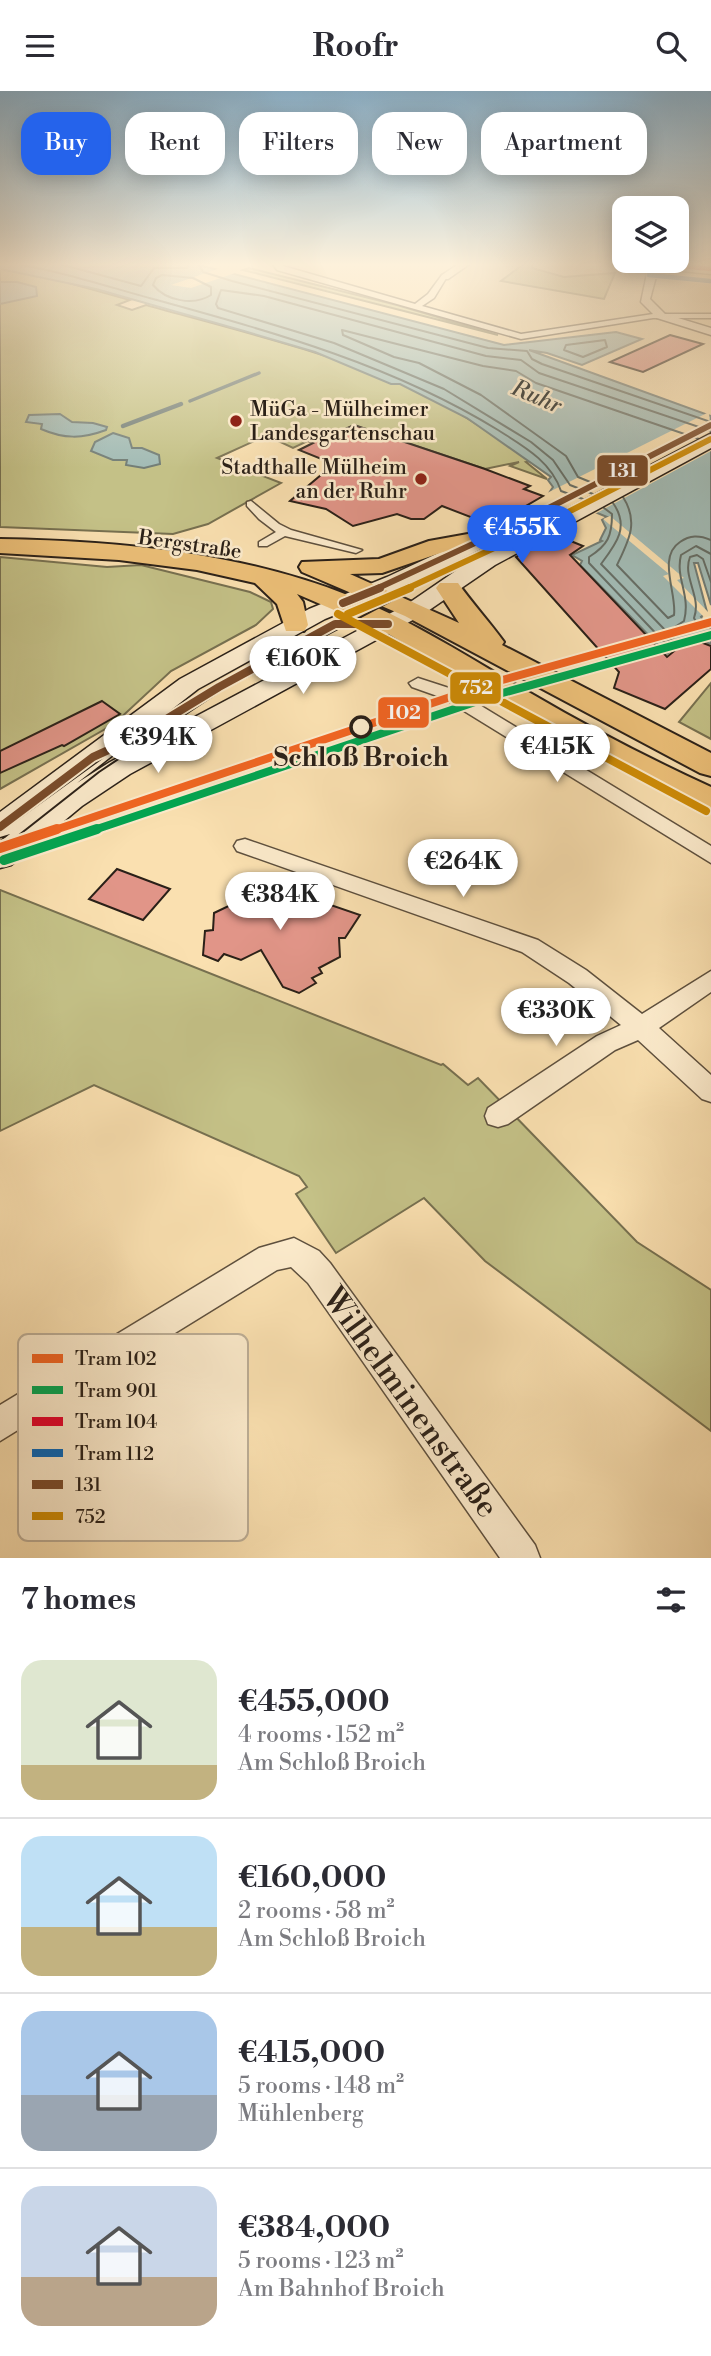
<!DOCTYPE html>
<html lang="en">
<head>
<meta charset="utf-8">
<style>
  :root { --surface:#fff; --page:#f2f2f3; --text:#2b2b33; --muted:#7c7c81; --line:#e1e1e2; --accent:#2563eb }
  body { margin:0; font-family:"Libre Bodoni",serif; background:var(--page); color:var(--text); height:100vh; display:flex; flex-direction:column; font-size:26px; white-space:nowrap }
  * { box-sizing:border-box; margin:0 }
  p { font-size:23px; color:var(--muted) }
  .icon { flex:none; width:38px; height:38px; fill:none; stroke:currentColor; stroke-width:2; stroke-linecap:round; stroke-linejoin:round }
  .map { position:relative; height:1467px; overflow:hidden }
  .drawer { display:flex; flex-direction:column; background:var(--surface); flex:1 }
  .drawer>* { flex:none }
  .hud { position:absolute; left:21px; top:21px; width:670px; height:63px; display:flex; gap:14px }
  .controls { position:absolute; left:612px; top:105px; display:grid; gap:14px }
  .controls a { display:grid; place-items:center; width:77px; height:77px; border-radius:14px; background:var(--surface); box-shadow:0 4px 18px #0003; font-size:35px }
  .price { position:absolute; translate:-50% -60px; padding:0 16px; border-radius:24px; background:#fff; color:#222; font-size:23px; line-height:46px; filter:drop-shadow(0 2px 4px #0008) }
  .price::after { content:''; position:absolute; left:50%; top:42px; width:21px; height:16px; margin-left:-10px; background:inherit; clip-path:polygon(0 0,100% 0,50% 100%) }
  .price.current { background:var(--accent); color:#fff }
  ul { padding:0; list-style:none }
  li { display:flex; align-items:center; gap:21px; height:175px; padding:0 21px }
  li+li { border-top:2px solid var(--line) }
  li span { display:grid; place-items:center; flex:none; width:196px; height:140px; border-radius:21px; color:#555 }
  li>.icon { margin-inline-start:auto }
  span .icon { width:84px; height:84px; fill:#fffc; stroke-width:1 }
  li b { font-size:30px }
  h2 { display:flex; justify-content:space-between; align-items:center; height:84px; padding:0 21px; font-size:30px }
  .chip { padding:0 24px; border-radius:21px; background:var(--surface); box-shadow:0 4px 18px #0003; font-size:24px; line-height:63px }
  .chip.current { background:var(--accent); color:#fff }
  header { display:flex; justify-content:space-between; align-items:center; height:91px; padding:0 21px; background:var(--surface); font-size:32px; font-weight:600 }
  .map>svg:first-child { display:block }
  .green { fill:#c4c187; stroke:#777050; stroke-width:2 }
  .water { fill:#a2bbb5; stroke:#727d76; stroke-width:2 }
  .pier { fill:#fae0b0 }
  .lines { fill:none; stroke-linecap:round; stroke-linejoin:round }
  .shore { stroke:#666e66; stroke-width:2 }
  .stream-far1 { stroke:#727d76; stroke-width:3.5 }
  .stream { stroke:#727d76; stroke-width:4.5 }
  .building { fill:#e19588; stroke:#2a2018; stroke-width:2 }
  .pedestrian-casing { stroke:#5e503e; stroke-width:3 }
  .minor-casing { stroke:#5e503e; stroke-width:3 }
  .secondary-casing { stroke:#2a2018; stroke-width:3 }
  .primary-casing { stroke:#2a2018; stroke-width:4 }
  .pedestrian { fill:#fcebcc; fill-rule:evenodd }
  .minor { fill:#fcebcc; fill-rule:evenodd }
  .secondary { fill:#fcebcc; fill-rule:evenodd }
  .primary { fill:#edc078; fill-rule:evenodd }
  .tram { stroke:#2a2018; stroke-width:2 }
  .bus-1-far1-casing { stroke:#fcebcc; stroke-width:10 }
  .bus-1-casing { stroke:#fcebcc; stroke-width:12 }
  .bus-2-far1-casing { stroke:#fcebcc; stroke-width:10 }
  .bus-2-casing { stroke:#fcebcc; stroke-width:12 }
  .bus-1-far1 { stroke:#7a4b2a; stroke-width:6 }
  .bus-1 { stroke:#7a4b2a; stroke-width:8 }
  .bus-2-far1 { stroke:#ce8b05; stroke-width:6 }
  .bus-2 { stroke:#ce8b05; stroke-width:8 }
  .tram-1-far1-casing { stroke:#fcebcc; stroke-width:12 }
  .tram-1-casing { stroke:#fcebcc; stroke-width:15 }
  .tram-2-far1-casing { stroke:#fcebcc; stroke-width:12 }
  .tram-2-casing { stroke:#fcebcc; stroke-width:15 }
  .tram-3-casing { stroke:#fcebcc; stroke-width:7 }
  .tram-4-casing { stroke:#fcebcc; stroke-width:7 }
  .tram-1-far1 { stroke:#f26522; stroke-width:8 }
  .tram-1 { stroke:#f26522; stroke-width:10 }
  .tram-2-far1 { stroke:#00a651; stroke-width:8 }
  .tram-2 { stroke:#00a651; stroke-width:10 }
  .tram-3 { stroke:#e4002b; stroke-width:4.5 }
  .tram-4 { stroke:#0065bd; stroke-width:4.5 }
  .poi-dot { fill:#8f2418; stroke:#fcebcc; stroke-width:2.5 }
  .stop-dot { fill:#fcebcc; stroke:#2a2018; stroke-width:3.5 }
  .labels { text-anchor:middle; stroke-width:5; stroke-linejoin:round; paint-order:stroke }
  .far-poi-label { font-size:21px; fill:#2a2018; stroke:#fcebcc; text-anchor:start }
  .far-street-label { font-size:21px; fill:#2a2018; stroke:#fcebcc }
  .far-water-label { font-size:23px; font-style:italic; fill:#4e4e47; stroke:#fcebcc }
  .stop-label { font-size:26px; font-weight:bold; fill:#2a2018; stroke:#fcebcc }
  .near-street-label { font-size:32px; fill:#2a2018; stroke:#fcebcc }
  .key { fill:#fcebcc; stroke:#bdae96; stroke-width:2 }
  .key-label { font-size:19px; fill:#2a2018 }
  .line-badge { stroke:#fcebcc; stroke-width:2.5 }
  .badge-label { font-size:19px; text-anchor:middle; font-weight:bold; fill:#fff }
</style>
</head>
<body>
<header><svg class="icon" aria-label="menu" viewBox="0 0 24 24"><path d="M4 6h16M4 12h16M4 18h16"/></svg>Roofr<svg class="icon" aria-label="search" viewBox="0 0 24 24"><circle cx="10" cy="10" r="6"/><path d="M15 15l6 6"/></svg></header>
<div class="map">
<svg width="711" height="1467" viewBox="0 0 711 1467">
  <rect width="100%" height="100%" fill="#fae0b0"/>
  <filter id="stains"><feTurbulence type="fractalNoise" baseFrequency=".00286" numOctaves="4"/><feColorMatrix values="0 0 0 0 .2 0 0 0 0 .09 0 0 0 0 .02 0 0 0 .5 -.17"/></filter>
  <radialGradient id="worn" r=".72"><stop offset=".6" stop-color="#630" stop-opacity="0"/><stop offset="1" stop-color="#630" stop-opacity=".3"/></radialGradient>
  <path class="green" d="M525,172h7v5l32,9 51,-4 -11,26 -103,-18z
    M249,177l148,37 101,30 -255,-65z
    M0,178l51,9 79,22 -13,5 15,5 14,-5c86,24 178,46 261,81 45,19 84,48 124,75l-5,1 21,17 -37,-13 9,-4 -34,7 -131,-44 -13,6 -8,-2 -40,19 -21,-10h-11l-44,20 64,25 -73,41 -35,10 -173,-7z
    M0,466l107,10 34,-2 109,27 21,10 2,7 -17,16 -85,46 -57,53 -114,65z
    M711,592v56l-32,-17z
    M0,799l441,175 2,-1 25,21 10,-7 159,164 74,48v141l-226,-170 -61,-63 -88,55 -40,-59 11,-7 -8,-11 -205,-91 -94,46z"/>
  <path class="water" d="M0,172h192l312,82 112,-13 26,7 -60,26 -35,-12 -18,-3 182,66v189l-13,-42h-4l13,49 -6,5 10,13v14l-22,-7 -22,17 -87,-89 2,-4 -10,-6 30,-14 -2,-1 6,-12 -4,-8 5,-3 -58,-24 4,-6 -5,-7 3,-3 -84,-59 -67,-34h-9l-76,-32 -71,-21 -148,-42 -96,-20z
    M0,191h17l19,5 1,9 -37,8z
    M60,323l12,8 21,1 14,4 -1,3c-24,9 -42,9 -65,-1l1,-5 -16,-2 3,-7z
    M113,342l16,5 3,10h10l17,7 1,9 -16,4 -18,-3 1,-5h-14l-22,-9 4,-9z"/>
  <path class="pier" d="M223,176l15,5 -47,16 -20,-3z
    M709,321l2,39 -118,64 -48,-21z
    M610,425l74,62 -7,2 33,34 -5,3 3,4 -45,-45 6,-2 -66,-55z"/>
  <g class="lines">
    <path class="shore" d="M9,172c49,7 96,23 144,36 119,33 238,65 345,131 25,16 53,31 63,61l22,8
      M56,172l85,23 13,-18h33l2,-5
      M198,172l5,9 29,9 256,67 39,3 5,8 10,5 169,58
      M162,184l31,3 18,9v8c-17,11 -45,6 -58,-10l3,-7z
      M605,249l2,7 -24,10 -19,-7 2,-5z
      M605,397l-27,-11 -12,-21 -85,-61 -62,-32 -25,-6 -51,-22 -1,-5 141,36 33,5 20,12 163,56
      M593,403l-23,-9 -17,-25 -22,-18 -87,-53 -110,-46 -116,-35 -2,-4 5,-14 43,6 222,60 35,4 18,13 172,58
      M623,406c16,25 6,43 -6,68l51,53 6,-3c3,-22 -17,-58 6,-73 10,-7 19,-7 31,-2
      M613,412c17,24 3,41 -12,61l66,68 17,-11c7,-26 -9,-43 -3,-66l15,-9 15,8
      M604,417l8,6c0,22 -4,31 -23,43v6l76,80 21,-13 13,-2 -5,-10c8,-21 -12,-41 -4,-61l7,-2 6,4 8,23"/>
    <path class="stream-far1" d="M190,310l69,-28"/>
    <path class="stream" d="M123,335l58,-22"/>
  </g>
  <path class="building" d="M670,244l33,9 -60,28 -33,-10z
    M354,334l131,44 45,17 -6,3 19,7 -43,25 -19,-7 -8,4 -31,-12 -18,13h-13l-14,-5 -44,12 -27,-17 -36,-8 44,-37 -35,-14 14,-7 -5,-2 25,-12 8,2z
    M556,444l27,11 -13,9 97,102 23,-19 21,8v23l-46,40 -51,-21 5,-16 -103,-115z
    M102,610l18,13 -56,32 -2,-1 -62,28v-22z
    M117,778l53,20 -27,31 -54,-21z
    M249,786l111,38 -15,23h-6l1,19 -21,11 3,5 -10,5 4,5 -17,10 -16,-6 -22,-37 -20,10 -17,-6 -6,7 -15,-6 2,-24 8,-1 1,-17 19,-9 -3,-3z"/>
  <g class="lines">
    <defs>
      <path id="pedestrian" d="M272,172h7l4,3 132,38 13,-10 14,-19h6l-14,23 -12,8 99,28 132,-20h58v4h-58l-132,21 -244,-69z
        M649,173l62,6v4l-59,-6z
        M251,410l28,23 12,6 71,20 -6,3 -71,-17 -18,10h-8v-4l17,-10 -17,-13 -12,-13v-4z"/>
      <path id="minor" d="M460,172h11l-23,16h-6v-4z
        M645,172h8l5,6 -8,30 15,15 46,14v7l-54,-17 -16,-16 7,-33z
        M418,587l37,12 256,156v17l-268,-165 -31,-11 -3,-4z
        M245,748l293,101 48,30 56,44 69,-43v21l-52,36 52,47v27l-9,-3 -64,-59 -23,10 -107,74 -10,3 -10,-3 -3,-8 3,-8 109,-72 24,-11 -52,-42 -47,-31 -285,-101 -3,-5 3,-5z
        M294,1147l25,13 11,12 205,282 5,13h-40l-192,-275 -17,-16 -14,3 -277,171v-36l259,-157z"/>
      <path id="secondary" d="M711,344v13l-216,117 -73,50 -292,159 -48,32 -71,59 -11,3v-26l10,-8 -10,3v-25l180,-133 129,-70 78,-32 133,-62 7,-2 10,6 -3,4 -131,64 -78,32 -127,70 -121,94 33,-21 296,-157 73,-50z"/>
      <path id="primary" d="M479,441l8,2 4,5 -4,5 -44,8 -61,21 -32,1 109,49 -23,-35 4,-5h18c14,20 31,38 46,59l-2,3 209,108v23l-11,-3 -295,-157 -103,-44 -3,-5 3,-5 77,-3 50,-18z
        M0,448c117,2 240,13 350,57 64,25 122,64 182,98 58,34 118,65 179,93v23l-129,-63 -197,-115 -88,-38 6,8 5,23 -4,6h-18l-9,-27 -22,-21 -58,-13 -78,-10 -119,-7z"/>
    </defs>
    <use href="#pedestrian" class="pedestrian-casing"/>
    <use href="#minor" class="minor-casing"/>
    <use href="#secondary" class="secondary-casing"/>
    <use href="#primary" class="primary-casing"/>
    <use href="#pedestrian" class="pedestrian"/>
    <use href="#minor" class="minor"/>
    <use href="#secondary" class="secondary"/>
    <use href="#primary" class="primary"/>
    <path class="tram" d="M0,741l130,-94
      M0,759l99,-78 123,-82 489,-257"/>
    <defs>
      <path id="bus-1-far1" d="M376,498l153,-71 182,-93"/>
      <path id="bus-1" d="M343,512l37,-15
        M0,736l93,-70 44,-20 82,-50 116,-63h53"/>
      <path id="bus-2-far1" d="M406,498l125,-58 180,-92"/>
      <path id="bus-2" d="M338,523l368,197
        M348,523l62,-26"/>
    </defs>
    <use href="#bus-1-far1" class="bus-1-far1-casing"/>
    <use href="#bus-1" class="bus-1-casing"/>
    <use href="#bus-2-far1" class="bus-2-far1-casing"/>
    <use href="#bus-2" class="bus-2-casing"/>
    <use href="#bus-1-far1" class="bus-1-far1"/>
    <use href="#bus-1" class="bus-1"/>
    <use href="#bus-2-far1" class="bus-2-far1"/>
    <use href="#bus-2" class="bus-2"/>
    <defs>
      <path id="tram-1-far1" d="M52,740l443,-149 216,-60"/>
      <path id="tram-1" d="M0,757l57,-19"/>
      <path id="tram-2-far1" d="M91,740l408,-137 212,-59"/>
      <path id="tram-2" d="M4,769l93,-31"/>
      <path id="tram-3" d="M650,172l61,6"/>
      <path id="tram-4" d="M649,184l61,6"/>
    </defs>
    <use href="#tram-1-far1" class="tram-1-far1-casing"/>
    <use href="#tram-1" class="tram-1-casing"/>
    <use href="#tram-2-far1" class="tram-2-far1-casing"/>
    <use href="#tram-2" class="tram-2-casing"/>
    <use href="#tram-3" class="tram-3-casing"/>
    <use href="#tram-4" class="tram-4-casing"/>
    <use href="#tram-1-far1" class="tram-1-far1"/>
    <use href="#tram-1" class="tram-1"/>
    <use href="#tram-2-far1" class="tram-2-far1"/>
    <use href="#tram-2" class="tram-2"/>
    <use href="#tram-3" class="tram-3"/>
    <use href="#tram-4" class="tram-4"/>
  </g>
  <linearGradient id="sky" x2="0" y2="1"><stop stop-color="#8cb7d4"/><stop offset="0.46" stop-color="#fdf1db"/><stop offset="1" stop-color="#fdf1db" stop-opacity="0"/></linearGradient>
  <rect width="711" height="377" fill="url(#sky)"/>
  <g class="poi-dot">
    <circle cx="236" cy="330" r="7"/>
    <circle cx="421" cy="388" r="7"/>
  </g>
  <circle class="stop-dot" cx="361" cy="636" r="10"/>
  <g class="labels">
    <g class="far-poi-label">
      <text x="250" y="325">MüGa - Mülheimer<tspan x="250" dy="24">Landesgartenschau</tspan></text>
      <text x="407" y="383" text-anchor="end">Stadthalle Mülheim<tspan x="407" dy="24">an der Ruhr</tspan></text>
    </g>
    <g class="far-street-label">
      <text transform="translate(190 453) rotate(8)" y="7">Bergstraße</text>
    </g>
    <g class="far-water-label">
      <text transform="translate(537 305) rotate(23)" y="8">Ruhr</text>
    </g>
    <g class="stop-label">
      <text x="361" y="675">Schloß Broich</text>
    </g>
    <g class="near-street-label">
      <text transform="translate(411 1311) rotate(54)" y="11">Wilhelminenstraße</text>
    </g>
  </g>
  <rect x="18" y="1243" width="230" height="207" rx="10" class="key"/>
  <rect x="32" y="1263" width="31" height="9" fill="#f26522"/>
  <rect x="32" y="1295" width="31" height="8" fill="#00a651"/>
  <rect x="32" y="1326" width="31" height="9" fill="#e4002b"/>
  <rect x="32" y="1358" width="31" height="8" fill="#0065bd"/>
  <rect x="32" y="1389" width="31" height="9" fill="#7a4b2a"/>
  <rect x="32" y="1421" width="31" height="8" fill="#ce8b05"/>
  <g class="key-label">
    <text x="75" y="1274">Tram 102</text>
    <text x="75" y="1306">Tram 901</text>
    <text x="75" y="1337">Tram 104</text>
    <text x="75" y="1369">Tram 112</text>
    <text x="75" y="1400">131</text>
    <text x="75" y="1432">752</text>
  </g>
  <g class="line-badge">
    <rect x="596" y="363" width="53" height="33" rx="7" fill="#7a4b2a"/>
    <rect x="449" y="580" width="53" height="34" rx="7" fill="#ce8b05"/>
    <rect x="377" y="605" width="53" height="33" rx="7" fill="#f26522"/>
  </g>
  <g class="badge-label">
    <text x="623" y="386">131</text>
    <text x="476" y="603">752</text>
    <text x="404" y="628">102</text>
  </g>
  <rect width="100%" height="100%" filter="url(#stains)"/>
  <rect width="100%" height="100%" fill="url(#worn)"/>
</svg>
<div class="controls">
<a><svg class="icon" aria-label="layers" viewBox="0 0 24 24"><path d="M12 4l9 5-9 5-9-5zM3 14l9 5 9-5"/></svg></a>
</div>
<b class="price current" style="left:522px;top:474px">€455K</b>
<b class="price" style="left:303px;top:605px">€160K</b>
<b class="price" style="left:158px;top:684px">€394K</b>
<b class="price" style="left:557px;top:693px">€415K</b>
<b class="price" style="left:463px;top:808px">€264K</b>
<b class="price" style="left:280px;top:841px">€384K</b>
<b class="price" style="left:556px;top:957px">€330K</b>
<div class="hud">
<a class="chip current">Buy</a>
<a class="chip">Rent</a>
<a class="chip">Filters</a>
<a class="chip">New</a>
<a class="chip">Apartment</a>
</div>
</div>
<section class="drawer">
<h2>7 homes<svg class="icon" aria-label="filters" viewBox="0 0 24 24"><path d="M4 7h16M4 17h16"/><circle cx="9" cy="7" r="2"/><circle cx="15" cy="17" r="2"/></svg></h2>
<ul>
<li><span style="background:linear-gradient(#dfe7d0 75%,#c2b280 0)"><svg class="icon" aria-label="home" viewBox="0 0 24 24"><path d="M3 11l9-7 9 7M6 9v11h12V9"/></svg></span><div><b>€455,000</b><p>4 rooms · 152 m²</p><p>Am Schloß Broich</p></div></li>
<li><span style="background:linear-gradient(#bfe0f5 65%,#c2b280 0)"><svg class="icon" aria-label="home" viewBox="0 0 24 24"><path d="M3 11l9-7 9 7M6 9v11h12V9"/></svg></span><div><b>€160,000</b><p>2 rooms · 58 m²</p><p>Am Schloß Broich</p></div></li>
<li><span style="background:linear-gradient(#a9c7e8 60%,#9aa5b1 0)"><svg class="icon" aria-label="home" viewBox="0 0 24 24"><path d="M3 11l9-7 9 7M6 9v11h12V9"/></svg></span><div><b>€415,000</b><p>5 rooms · 148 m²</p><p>Mühlenberg</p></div></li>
<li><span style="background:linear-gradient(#c9d6e8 65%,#b9a48a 0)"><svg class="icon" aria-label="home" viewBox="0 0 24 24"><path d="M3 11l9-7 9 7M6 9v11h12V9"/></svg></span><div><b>€384,000</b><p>5 rooms · 123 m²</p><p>Am Bahnhof Broich</p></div></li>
</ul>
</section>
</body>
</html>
